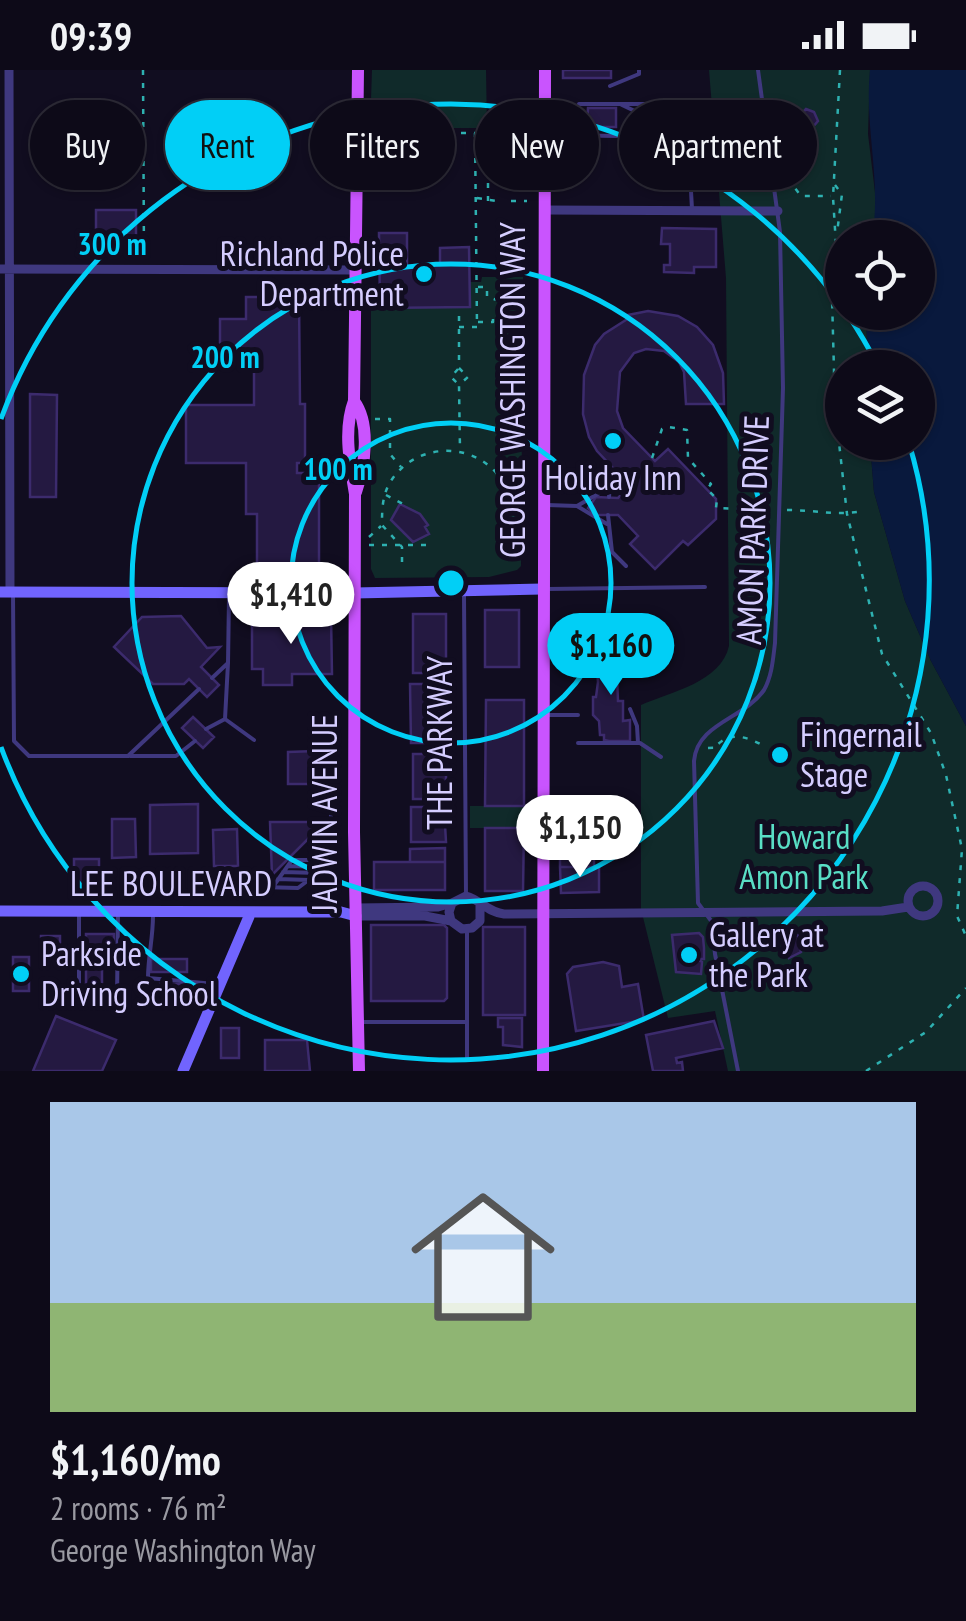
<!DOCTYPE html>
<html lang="en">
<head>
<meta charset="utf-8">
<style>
  :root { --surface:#0d0a18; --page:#1b1825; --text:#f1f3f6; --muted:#9a9aa2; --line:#2d2b37; --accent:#01cff6 }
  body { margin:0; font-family:"PT Sans Narrow",sans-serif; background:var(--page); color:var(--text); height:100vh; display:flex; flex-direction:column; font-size:38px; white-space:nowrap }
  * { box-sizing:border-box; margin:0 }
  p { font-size:32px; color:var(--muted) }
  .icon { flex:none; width:55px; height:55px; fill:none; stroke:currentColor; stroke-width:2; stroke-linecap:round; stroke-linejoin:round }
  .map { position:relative; height:1001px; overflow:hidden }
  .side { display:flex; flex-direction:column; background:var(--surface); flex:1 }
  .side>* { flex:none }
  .top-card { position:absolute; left:30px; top:30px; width:908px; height:90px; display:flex; gap:20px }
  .fabs { position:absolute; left:825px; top:150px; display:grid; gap:20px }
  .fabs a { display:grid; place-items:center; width:110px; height:110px; border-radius:50%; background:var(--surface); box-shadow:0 2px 8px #0004,0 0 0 2px var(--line); font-size:50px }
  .price { position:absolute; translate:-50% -85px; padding:0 22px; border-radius:35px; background:#fff; color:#222; font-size:32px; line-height:65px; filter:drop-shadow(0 2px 5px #0008) }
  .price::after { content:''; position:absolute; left:50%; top:60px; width:30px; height:22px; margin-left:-15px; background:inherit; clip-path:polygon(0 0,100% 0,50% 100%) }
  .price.selected { background:var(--accent); color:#111 }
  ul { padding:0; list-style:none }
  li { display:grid; align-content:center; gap:20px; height:530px; padding:0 50px }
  li span { display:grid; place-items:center; height:310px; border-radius:0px; color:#555 }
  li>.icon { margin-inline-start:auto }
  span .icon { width:180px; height:180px; fill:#fffc; stroke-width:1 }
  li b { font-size:42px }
  .chip { padding:0 35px; border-radius:45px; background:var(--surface); box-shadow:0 2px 8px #0004,0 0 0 2px var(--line); font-size:35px; line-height:90px }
  .chip.selected { background:var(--accent); color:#111 }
  .status { display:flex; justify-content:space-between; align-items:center; height:70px; padding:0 50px; background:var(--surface); direction:ltr }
  .status svg { height:28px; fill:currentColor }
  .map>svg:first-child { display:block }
  .green { fill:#102a2a }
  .water { fill:#09193d }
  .building { fill:#241941; stroke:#3c2b6d; stroke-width:2.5 }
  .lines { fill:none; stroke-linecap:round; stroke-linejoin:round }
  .path { stroke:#2eb1b1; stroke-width:2.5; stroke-dasharray:5 8; stroke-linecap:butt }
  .lane { stroke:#3f387f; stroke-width:4 }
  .street { stroke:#3f387f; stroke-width:9 }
  .secondary { stroke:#7164fe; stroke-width:11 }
  .primary { stroke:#c954fe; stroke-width:12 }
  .ring { fill:none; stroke:#01cff6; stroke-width:5 }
  .poi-dot { fill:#01cff6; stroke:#110d20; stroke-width:4 }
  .labels { text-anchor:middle; stroke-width:10; stroke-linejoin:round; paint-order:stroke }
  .poi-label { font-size:35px; fill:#d5cdff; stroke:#110d20; text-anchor:start }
  .street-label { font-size:35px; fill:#d5cdff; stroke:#110d20 }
  .park-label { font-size:35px; fill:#59dec5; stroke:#110d20 }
  .centre { fill:#01cff6; stroke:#110d20; stroke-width:5 }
  .ring-label { font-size:30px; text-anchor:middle; font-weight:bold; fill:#01cff6; stroke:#110d20; stroke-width:10; stroke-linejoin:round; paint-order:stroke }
</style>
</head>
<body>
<div class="status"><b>09:39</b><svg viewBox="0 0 49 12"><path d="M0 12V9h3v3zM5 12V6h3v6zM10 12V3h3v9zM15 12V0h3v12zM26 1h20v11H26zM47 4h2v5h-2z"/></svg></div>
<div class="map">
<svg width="966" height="1001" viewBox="0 0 966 1001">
  <rect width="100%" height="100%" fill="#110d20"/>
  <path class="green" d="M372,0h114l1,58h-117z
    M709,0h161l-2,64 9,75 -5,26v2l-30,1v74l24,1 2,54 -26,1v74l28,1 4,49 31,109 26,60 35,65v345h-238l-13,-60 -47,7 -27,-109v-204c30,-13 80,-23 88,-59l-3,-368z
    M482,207h41l-2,289 -4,4 -28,7 -114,1 -4,-9v-260l98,-2 1,-25h11z
    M470,736h54v22h-54z"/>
  <path class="water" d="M870,0h96v656l-35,-65 -26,-60 -31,-109 -4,-49 48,-1v-74l-50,-1 -2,-54 52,-1v-74l-46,-1c10,-55 -8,-110 -2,-167z"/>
  <path class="building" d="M563,0h48v8h-48z
    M588,38h28v19h-29z
    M806,39l8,3 4,9 -6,7 -10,-1 -4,-10z
    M805,78l3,19 -13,1 -3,-19z
    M96,140h40v36h-40z
    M662,158l54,1v38h-22v6l-30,-1v-7h6v-21h-9z
    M379,163h28v33l33,-1v-17l29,-1 1,60 -90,1z
    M246,227h53l1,107h5v59h-8v10h22v93h-62v-52h-11v-51h-60v-58h68v-49l-34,1v-38h26z
    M648,241l30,5 19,11 16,18 10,28 1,31h-38l-2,-32 -5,-10 -15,-11 -18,-2 -12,4 -14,19 -3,39 6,17 32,33 13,-12 48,50v20l-28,26 -5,-4 -28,28 -25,-25 8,-8 -20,-21h-23l-7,-7 8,-11 22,1 12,-12 -33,-35 -8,-14 -6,-23 1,-39 11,-30 9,-11 25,-16 -1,-3z
    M30,324l27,1 -1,102h-26z
    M400,434l20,10 8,11 -3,2 4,7 -16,8 -22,-22z
    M485,540h34v57h-34z
    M413,544h33v59h-33z
    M331,545l1,59h-40v11h-29v-16h-11v-53z
    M181,546l26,32 13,-1 -19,20 18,18 -12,12 -18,-18 -5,5h-31l-39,-37 28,-30z
    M621,583l8,6 1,16 -13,2 1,24h5v20l7,-1v21h-21l-5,-1v-5h-4l-1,-14 -6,-6v-18h3l2,-15 -2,-26z
    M410,614h35l1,59h-35z
    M486,630h38v106h-39z
    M193,647l21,20 -11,11 -21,-20z
    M316,681v33h-28v-32z
    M413,684h33v45h-33z
    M198,734v49l-48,1v-49z
    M411,737h33l2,35h-35z
    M112,749h23l1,38 -24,1z
    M270,752h55l-53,53z
    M634,753v21h-72l-1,-20z
    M485,758h39l-1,63h-38z
    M237,759l1,37h-24l-1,-36z
    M445,778v14h-35v-13z
    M560,778h34v19h-34z
    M74,789h25v25h-25z
    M374,792h71v28h-71z
    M560,797h39v25l-38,1z
    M371,855h73l3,3v70l-3,3h-73z
    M483,857h42v88h-42z
    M699,863l4,4 1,11v11h-8l6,3 -1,12 -25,-2 -4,-37z
    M86,864h28v28h-12v32h-16z
    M798,865l3,17 -12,6 -6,-20z
    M41,866h19v23h-19z
    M13,887h16v34h-16z
    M151,889h36v13h-36z
    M603,892l16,4 3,21 16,-3 6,36 -68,11 -9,-57 6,-7z
    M160,914h25v10h-25z
    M56,946l60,24 -14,31h-69z
    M498,948h24v29l-19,-2v-18h-5z
    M714,951l9,27 -47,10 1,5 5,-1 1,9h-30l-7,-36z
    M221,958h18v30h-18z
    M265,970h42l3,31h-45z"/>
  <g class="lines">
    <path class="path" d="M143,0l1,187
      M840,0l-7,127 3,48 -4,53 3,109 12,107 35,140 49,79 15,42 16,74 -5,67 9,20
      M370,63h131
      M835,115l7,9 -5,39
      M783,116l12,2 6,8h30
      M477,128l20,3
      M488,131v-66
      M511,131h16
      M478,217h9v10l10,3
      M500,227l7,3 -4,7 -5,-3z
      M510,232h6l3,-7h8
      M459,246v52l9,9 -9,8 1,65
      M478,252h15v-6l9,1 -1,-10
      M459,257h18l-2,-194
      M458,299l-7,8 8,8
      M375,349h15v35l11,13
      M652,388l10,-29 6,-2 19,3 1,28 23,26 -4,5 10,10 -1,9 58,2
      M386,425l21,11
      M787,440c27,0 51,6 77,1
      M369,467l12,-11
      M369,475h65
      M402,492v-15l-20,-22c0,-13 0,-26 6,-39 25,-48 97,-47 119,4 9,21 6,48 8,70
      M708,678c16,-1 1,2 14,-7 14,-9 29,-2 42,5
      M866,1001l60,-39 40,-44"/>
    <path class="lane" d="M610,16l29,-12v-4
      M622,35l17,8 46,2
      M550,65l138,2 4,72
      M575,66v-25l4,-7h105
      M547,435l30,1 33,-19 -1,10
      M577,436l30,18
      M608,445l4,37 14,14
      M547,519l158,-2
      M13,523l1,148 15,15h99l71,-67
      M464,525l2,301
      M212,608l16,-15 1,-66
      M630,639l7,17 1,17
      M548,645h30
      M225,649l29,21
      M206,659l19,-10 3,-56
      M578,673h62l21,14
      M130,686h46l19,-15
      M288,796l39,1
      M283,802l36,1
      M278,809l31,1
      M261,817l37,1 33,-25v-73
      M272,818l20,-28h39
      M79,846v82h38l1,-85
      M153,846c0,22 -5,41 -5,62l67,6
      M467,859v129
      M362,952h105
      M738,1001l-23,-117 -3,-32 -14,-19 -4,-142c3,-38 50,-42 70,-71 8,-14 9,-31 11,-47l8,-255 -3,-156 -22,-162"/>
    <path class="street" d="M9,0l1,522
      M544,140l234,1
      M0,199l356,1
      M908 831a15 15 0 1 1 30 0a15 15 0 1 1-30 0Z
      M480,835v16l-8,7 -10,1 -11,-8 -2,-9 3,-9 14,-7c15,4 21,16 38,18l378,-3 26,-4
      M355,838l83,-1 14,-4
      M356,846h69l26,5"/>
    <path class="secondary" d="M0,522l354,1 188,-4
      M0,841l341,1 15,4
      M183,1001l68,-159"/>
    <path class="primary" d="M358,0l-4,331c-11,29 -4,63 1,93l-1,338 5,239
      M354,331c17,23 11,65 2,91
      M543,1001l2,-1001"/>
  </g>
  <g class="ring">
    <circle cx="451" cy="513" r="160"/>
    <circle cx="451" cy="513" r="319"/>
    <path d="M1 349A479 479 0 0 1 841 235M848 245A479 479 0 0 1 878 296M909 373A479 479 0 0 1 1 677"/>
  </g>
  <g class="poi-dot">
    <circle cx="424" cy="204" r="10"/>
    <circle cx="613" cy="371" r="10"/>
    <circle cx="780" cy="685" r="10"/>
    <circle cx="689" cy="885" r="10"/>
    <circle cx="21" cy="904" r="10"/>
  </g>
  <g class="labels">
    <g class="poi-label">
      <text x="404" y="196" text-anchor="end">Richland Police<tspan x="404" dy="40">Department</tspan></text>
      <text x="613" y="420" text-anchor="middle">Holiday Inn</text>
      <text x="800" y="677">Fingernail<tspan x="800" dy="40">Stage</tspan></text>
      <text x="709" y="877">Gallery at<tspan x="709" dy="40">the Park</tspan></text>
      <text x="41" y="896">Parkside<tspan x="41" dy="40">Driving School</tspan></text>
    </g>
    <g class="street-label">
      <text transform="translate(513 320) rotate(-90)" y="12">GEORGE WASHINGTON WAY</text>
      <text transform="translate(753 460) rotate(-88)" y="12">AMON PARK DRIVE</text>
      <text transform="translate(440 673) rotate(-90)" y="12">THE PARKWAY</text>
      <text transform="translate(325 743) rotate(-90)" y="12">JADWIN AVENUE</text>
      <text x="171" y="826">LEE BOULEVARD</text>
    </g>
    <g class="park-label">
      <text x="804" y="779">Howard<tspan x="804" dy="40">Amon Park</tspan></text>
    </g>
  </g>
  <circle cx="451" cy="513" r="15" class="centre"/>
  <g class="ring-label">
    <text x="112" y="185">300 m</text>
    <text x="225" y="298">200 m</text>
    <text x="338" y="410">100 m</text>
  </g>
</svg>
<div class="fabs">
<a><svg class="icon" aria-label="locate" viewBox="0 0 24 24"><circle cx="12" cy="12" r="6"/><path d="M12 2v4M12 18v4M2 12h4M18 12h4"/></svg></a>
<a><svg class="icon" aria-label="layers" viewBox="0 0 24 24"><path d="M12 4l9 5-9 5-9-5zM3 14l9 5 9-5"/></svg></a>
</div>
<b class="price" style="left:291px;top:577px">$1,410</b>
<b class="price selected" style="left:611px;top:628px">$1,160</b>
<b class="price" style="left:580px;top:810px">$1,150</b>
<div class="top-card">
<a class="chip">Buy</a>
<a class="chip selected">Rent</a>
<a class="chip">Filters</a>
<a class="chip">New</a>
<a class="chip">Apartment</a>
</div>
</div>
<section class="side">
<ul>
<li><span style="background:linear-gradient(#a9c7e8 65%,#8fb573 0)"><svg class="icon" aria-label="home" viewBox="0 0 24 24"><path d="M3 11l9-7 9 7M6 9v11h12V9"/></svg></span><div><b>$1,160/mo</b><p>2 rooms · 76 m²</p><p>George Washington Way</p></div></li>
</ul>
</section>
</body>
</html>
